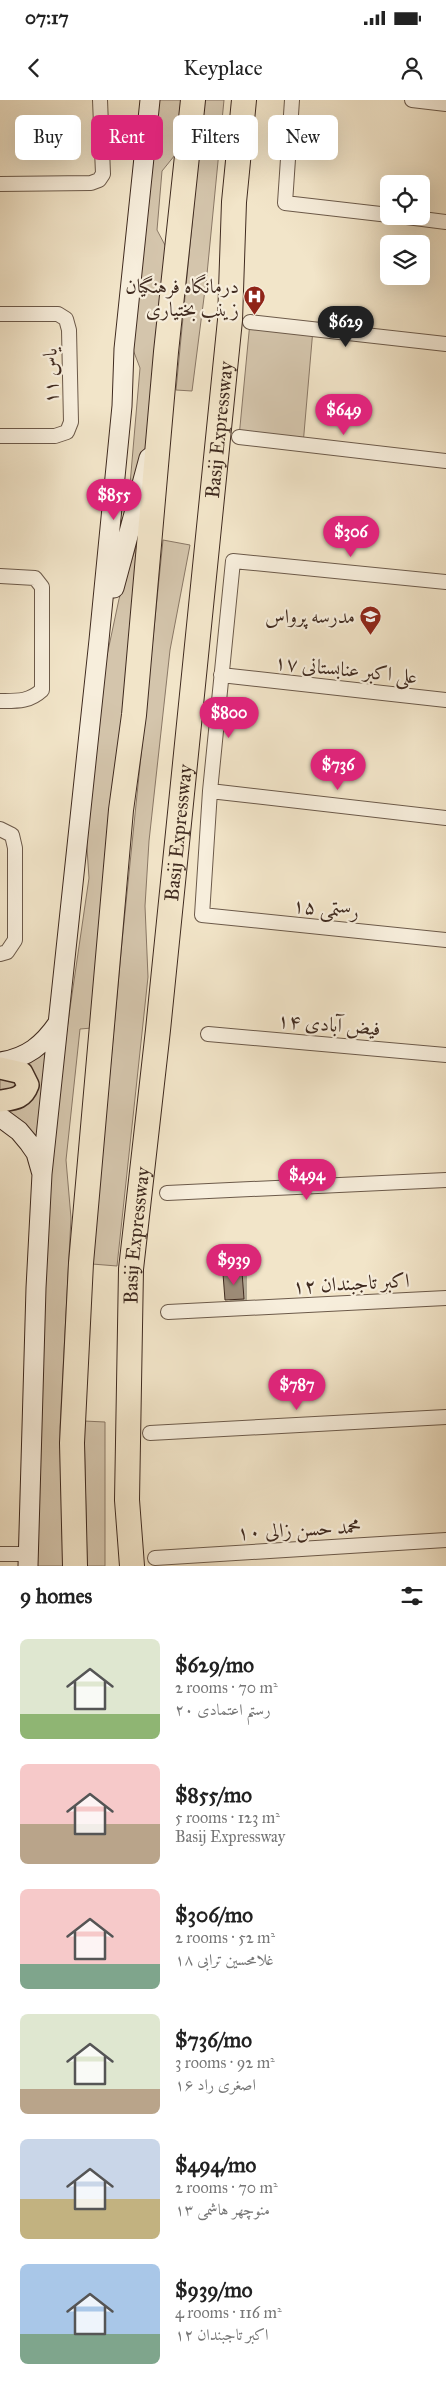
<!DOCTYPE html>
<html lang="en">
<head>
<meta charset="utf-8">
<style>
  :root { --surface:#fff; --page:#f2f2f2; --text:#222; --muted:#767676; --accent:#db2777 }
  body { margin:0; font-family:"IM FELL Great Primer",Amiri,serif; background:var(--page); color:var(--text); height:100vh; display:flex; flex-direction:column; font-size:19px; white-space:nowrap }
  * { box-sizing:border-box; margin:0 }
  p { font-size:16px; color:var(--muted) }
  .icon { flex:none; width:28px; height:28px; fill:none; stroke:currentColor; stroke-width:2; stroke-linecap:round; stroke-linejoin:round }
  .map { position:relative; height:1466px; overflow:hidden }
  .panel { display:flex; flex-direction:column; background:var(--surface); flex:1 }
  .panel>* { flex:none }
  .banner { position:absolute; left:15px; top:15px; width:416px; height:45px; display:flex; gap:10px }
  .tools { position:absolute; left:380px; top:75px; display:grid; gap:10px }
  .tools a { display:grid; place-items:center; width:50px; height:50px; border-radius:8px; background:var(--surface); box-shadow:0 5px 20px #0002; font-size:25px }
  .price { position:absolute; translate:-50% -42px; padding:0 11px; border-radius:18px; background:var(--accent); color:#fff; font-size:16px; line-height:32px; filter:drop-shadow(0 1px 2px #0008) }
  .price::after { content:''; position:absolute; left:50%; top:30px; width:15px; height:11px; margin-left:-8px; background:inherit; clip-path:polygon(0 0,100% 0,50% 100%) }
  .price.active { background:#222; color:#fff }
  ul { padding:0; list-style:none }
  li { display:flex; align-items:center; gap:15px; height:125px; padding:0 20px }
  li span { display:grid; place-items:center; flex:none; width:140px; height:100px; border-radius:8px; color:#555 }
  li>.icon { margin-inline-start:auto }
  span .icon { width:60px; height:60px; fill:#fffc; stroke-width:1 }
  li b { font-size:21px }
  h2 { display:flex; justify-content:space-between; align-items:center; height:60px; padding:0 20px; font-size:21px }
  .chip { padding:0 18px; border-radius:8px; background:var(--surface); box-shadow:0 5px 20px #0002; font-size:18px; line-height:45px }
  .chip.active { background:var(--accent); color:#fff }
  .status { display:flex; justify-content:space-between; align-items:center; height:35px; padding:0 25px; background:var(--surface); direction:ltr }
  .status svg { height:14px; fill:currentColor }
  header { display:flex; justify-content:space-between; align-items:center; height:65px; padding:0 20px; background:var(--surface); font-size:22px; font-weight:600 }
  .map>svg:first-child { display:block }
  .green { fill:#d4c5ac; stroke:#8a7866 }
  .building { fill:#9d8c78; stroke:#402b20; filter:url(#shadow) }
  .lines { fill:none; stroke-linecap:round; stroke-linejoin:round }
  .street-casing { stroke:#6c5a4a; stroke-width:16 }
  .secondary-casing { stroke:#402b20; stroke-width:21 }
  .primary-casing { stroke:#402b20; stroke-width:24 }
  .highway-casing { stroke:#402b20; stroke-width:26 }
  .street { stroke:#f7eedc; stroke-width:14 }
  .secondary { stroke:#f7eedc; stroke-width:19 }
  .primary { stroke:#f2e5c9; stroke-width:21 }
  .highway { stroke:#f2e5c9; stroke-width:24 }
  .labels { text-anchor:middle; stroke-width:4.5; stroke-linejoin:round; paint-order:stroke }
  .poi-label { font-size:20px; fill:#402b20; stroke:#f7eedc; text-anchor:end }
  .street-label { font-size:20px; fill:#402b20; stroke:#f7eedc }
</style>
</head>
<body>
<div class="status"><b>07:17</b><svg viewBox="0 0 49 12"><path d="M0 12V9h3v3zM5 12V6h3v6zM10 12V3h3v9zM15 12V0h3v12zM26 1h20v11H26zM47 4h2v5h-2z"/></svg></div>
<header><svg class="icon" aria-label="back" viewBox="0 0 24 24"><path d="M15 5l-7 7 7 7"/></svg>Keyplace<svg class="icon" aria-label="person" viewBox="0 0 24 24"><circle cx="12" cy="8" r="4"/><path d="M4 21q1-7 8-7t8 7"/></svg></header>
<div class="map">
<svg width="446" height="1466" viewBox="0 0 446 1466">
  <defs>
    <filter id="shadow"><feDropShadow dx="5.5" dy="3" stdDeviation="0" flood-color="#0004"/></filter>
  </defs>
  <rect width="100%" height="100%" fill="#f2e5c9"/>
  <filter id="stains"><feTurbulence type="fractalNoise" baseFrequency=".004" numOctaves="4"/><feColorMatrix values="0 0 0 0 .2 0 0 0 0 .09 0 0 0 0 .02 0 0 0 .5 -.17"/></filter>
  <radialGradient id="worn" r=".72"><stop offset=".6" stop-color="#630" stop-opacity="0"/><stop offset="1" stop-color="#630" stop-opacity=".3"/></radialGradient>
  <path class="green" d="M157,0h24l-6,55 -13,16 -5,59 9,17 -18,212 -23,84 15,-175 -8,-21z
    M204,0h20l-17,174 -15,117 -16,-1z
    M250,222l63,7 -10,116 -64,-8z
    M141,431l-49,497 -12,1 -14,131 5,58 -11,209 3,139h-26l1,-170 15,-271 36,-247 -3,-44 19,-169 14,-66z
    M163,440l27,5 -20,105 -21,191 -4,65 3,71 -31,289 -25,-2 30,-322z
    M51,943l-14,98 -37,-30 16,-5 3,-42z
    M0,978l17,3 -1,8 -16,1z
    M84,1321l21,1v144h-18z"/>
  <path class="building" d="M242,1172l2,27 -19,1 -2,-26z"/>
  <g class="lines">
    <defs>
      <path id="street" d="M292,0l-7,103 104,12
        M412,0l34,4
        M0,84l91,-1 8,-3 4,-6 -3,-74
        M399,116l47,6
        M0,214h58l8,5 3,11 2,92 -4,10 -12,4h-55
        M250,222l196,22
        M239,337l207,24
        M0,476l35,2 7,9v103c-13,12 -25,11 -42,11
        M446,482l-213,-21 -23,230 -8,124 244,25
        M221,575l225,25
        M210,691l236,27
        M0,729l12,6 3,13v92l-8,12 -7,2
        M208,934l238,21
        M167,1093l279,-13
        M168,1212l278,-14
        M150,1333l296,-16
        M0,1454h28
        M155,1458l291,-18"/>
      <path id="secondary" d="M114,488l35,-130
        M0,962c27,-4 43,-17 58,-39
        M0,1017l19,14 10,12 7,10 6,21 -6,114 -8,278
        M42,1074l57,-534 23,-234 2,-57 26,-249"/>
      <path id="primary" d="M0,968l22,5 6,12c-5,14 -14,14 -28,16"/>
      <g id="highway">
        <path d="M75,1466l-3,-123 9,-180 40,-453 13,-95 32,-363 27,-252"/>
        <path id="s1" d="M132,1466l-5,-66 4,-231 27,-239 72,-710 4,-118 10,-102"/>
      </g>
    </defs>
    <use href="#street" class="street-casing"/>
    <use href="#secondary" class="secondary-casing"/>
    <use href="#primary" class="primary-casing"/>
    <use href="#highway" class="highway-casing"/>
    <use href="#street" class="street"/>
    <use href="#secondary" class="secondary"/>
    <use href="#primary" class="primary"/>
    <use href="#highway" class="highway"/>
  </g>
  <defs>
    <symbol id="hospital-pin" viewBox="-11 -11 22 30"><path d="M0 17L-7.5 6A9.5 9.5 0 1 1 7.5 6Z" fill="#8f2418" stroke="#f7eedc"/><path d="M-5-5h3v3.5h4V-5h3V5h-3V1.5h-4V5h-3Z" fill="#fff"/></symbol>
    <symbol id="school-pin" viewBox="-11 -11 22 30"><path d="M0 17L-7.5 6A9.5 9.5 0 1 1 7.5 6Z" fill="#8f2418" stroke="#f7eedc"/><path d="M0-5L7-2L0 1L-7-2ZM-4 1L0 2.5L4 1V4Q0 6-4 4Z" fill="#fff"/></symbol>
  </defs>
  <g fill-rule="evenodd">
    <use href="#hospital-pin" x="242" y="184" width="25" height="34"/>
    <use href="#school-pin" x="358" y="504" width="25" height="34"/>
  </g>
  <g class="labels">
    <g class="poi-label">
      <text x="239" y="193">درمانگاه فرهنگیان<tspan x="239" dy="23">زینب بختیاری</tspan></text>
      <text x="355" y="523">مدرسه پرواس</text>
    </g>
    <g class="street-label">
      <text transform="translate(50 276) rotate(-91)" y="7">یاس ۱۱</text>
      <text dy="7" stroke="none"><textPath href="#s1" startOffset="1141">Basij Expressway</textPath></text>
      <text transform="translate(346 569) rotate(6)" y="7">علی اکبر عنابستانی ۱۷</text>
      <text dy="7" stroke="none"><textPath href="#s1" startOffset="736">Basij Expressway</textPath></text>
      <text transform="translate(326 808) rotate(6)" y="7">رستمی ۱۵</text>
      <text transform="translate(329 924) rotate(5)" y="7">فیض آبادی ۱۴</text>
      <text dy="7" stroke="none"><textPath href="#s1" startOffset="331">Basij Expressway</textPath></text>
      <text transform="translate(351 1183) rotate(-3)" y="7">اکبر تاجبندان ۱۲</text>
      <text transform="translate(299 1429) rotate(-3)" y="7">محمد حسن زالی ۱۰</text>
    </g>
  </g>
  <rect width="100%" height="100%" filter="url(#stains)"/>
  <rect width="100%" height="100%" fill="url(#worn)"/>
</svg>
<div class="tools">
<a><svg class="icon" aria-label="locate" viewBox="0 0 24 24"><circle cx="12" cy="12" r="6"/><path d="M12 2v4M12 18v4M2 12h4M18 12h4"/></svg></a>
<a><svg class="icon" aria-label="layers" viewBox="0 0 24 24"><path d="M12 4l9 5-9 5-9-5zM3 14l9 5 9-5"/></svg></a>
</div>
<b class="price active" style="left:346px;top:248px">$629</b>
<b class="price" style="left:344px;top:336px">$649</b>
<b class="price" style="left:114px;top:421px">$855</b>
<b class="price" style="left:351px;top:458px">$306</b>
<b class="price" style="left:229px;top:639px">$800</b>
<b class="price" style="left:338px;top:691px">$736</b>
<b class="price" style="left:307px;top:1101px">$494</b>
<b class="price" style="left:234px;top:1186px">$939</b>
<b class="price" style="left:297px;top:1311px">$787</b>
<div class="banner">
<a class="chip">Buy</a>
<a class="chip active">Rent</a>
<a class="chip">Filters</a>
<a class="chip">New</a>
</div>
</div>
<section class="panel">
<h2>9 homes<svg class="icon" aria-label="filters" viewBox="0 0 24 24"><path d="M4 7h16M4 17h16"/><circle cx="9" cy="7" r="2"/><circle cx="15" cy="17" r="2"/></svg></h2>
<ul>
<li><span style="background:linear-gradient(#dfe7d0 75%,#8fb573 0)"><svg class="icon" aria-label="home" viewBox="0 0 24 24"><path d="M3 11l9-7 9 7M6 9v11h12V9"/></svg></span><div><b>$629/mo</b><p>2 rooms · 70 m²</p><p>رستم اعتمادی ۲۰</p></div></li>
<li><span style="background:linear-gradient(#f6c9c9 60%,#b9a48a 0)"><svg class="icon" aria-label="home" viewBox="0 0 24 24"><path d="M3 11l9-7 9 7M6 9v11h12V9"/></svg></span><div><b>$855/mo</b><p>5 rooms · 123 m²</p><p>Basij Expressway</p></div></li>
<li><span style="background:linear-gradient(#f6c9c9 75%,#7fa58c 0)"><svg class="icon" aria-label="home" viewBox="0 0 24 24"><path d="M3 11l9-7 9 7M6 9v11h12V9"/></svg></span><div><b>$306/mo</b><p>2 rooms · 52 m²</p><p>غلامحسین ترابی ۱۸</p></div></li>
<li><span style="background:linear-gradient(#dfe7d0 75%,#b9a48a 0)"><svg class="icon" aria-label="home" viewBox="0 0 24 24"><path d="M3 11l9-7 9 7M6 9v11h12V9"/></svg></span><div><b>$736/mo</b><p>3 rooms · 92 m²</p><p>اصغری راد ۱۶</p></div></li>
<li><span style="background:linear-gradient(#c9d6e8 60%,#c2b280 0)"><svg class="icon" aria-label="home" viewBox="0 0 24 24"><path d="M3 11l9-7 9 7M6 9v11h12V9"/></svg></span><div><b>$494/mo</b><p>2 rooms · 70 m²</p><p>منوچهر هاشمی ۱۳</p></div></li>
<li><span style="background:linear-gradient(#a9c7e8 70%,#7fa58c 0)"><svg class="icon" aria-label="home" viewBox="0 0 24 24"><path d="M3 11l9-7 9 7M6 9v11h12V9"/></svg></span><div><b>$939/mo</b><p>4 rooms · 116 m²</p><p>اکبر تاجبندان ۱۲</p></div></li>
</ul>
</section>
</body>
</html>
